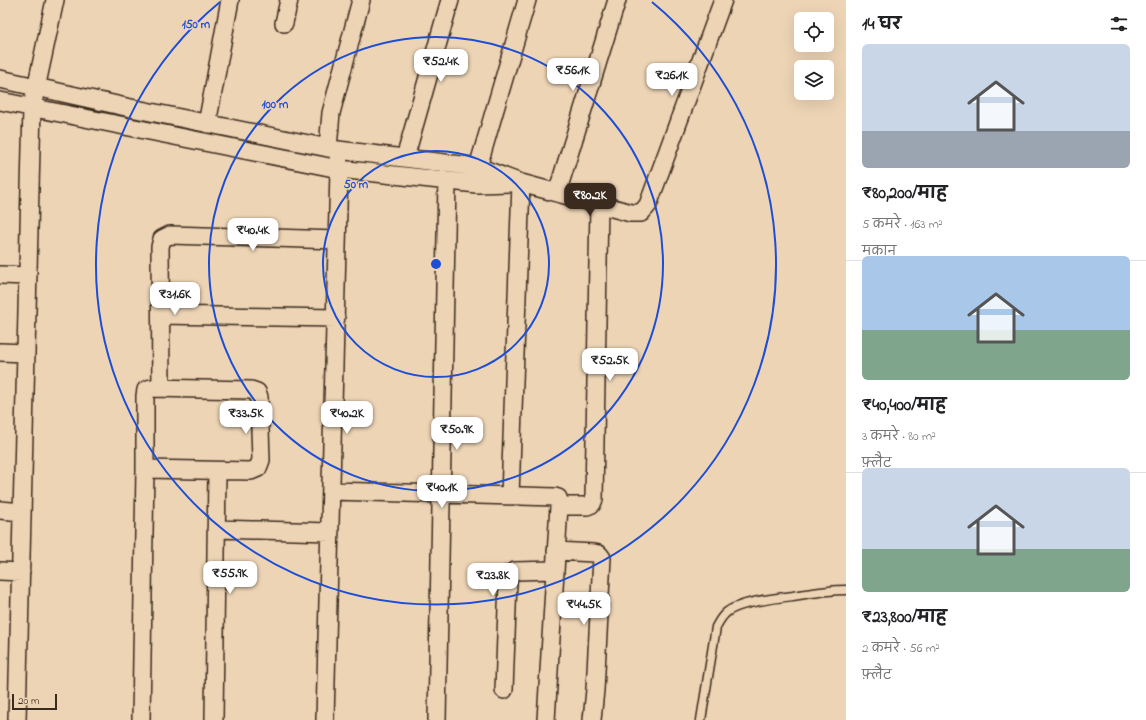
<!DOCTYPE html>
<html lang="hi">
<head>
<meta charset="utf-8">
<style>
  :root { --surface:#fff; --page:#f6f6f6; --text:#202124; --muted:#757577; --line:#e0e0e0; --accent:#3b2a1e }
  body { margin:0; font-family:"Indie Flower","Playpen Sans Deva",sans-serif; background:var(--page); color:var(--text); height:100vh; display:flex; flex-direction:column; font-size:15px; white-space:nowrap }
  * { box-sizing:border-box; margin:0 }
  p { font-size:13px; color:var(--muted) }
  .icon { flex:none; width:22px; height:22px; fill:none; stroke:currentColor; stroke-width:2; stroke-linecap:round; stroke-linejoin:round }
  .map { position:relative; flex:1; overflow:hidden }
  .details { display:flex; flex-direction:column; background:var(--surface); width:300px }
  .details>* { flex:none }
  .buttons { position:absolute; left:794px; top:12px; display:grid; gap:8px }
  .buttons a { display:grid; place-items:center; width:40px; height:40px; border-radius:6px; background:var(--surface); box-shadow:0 4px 16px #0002; font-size:20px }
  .scale { position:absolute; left:12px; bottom:10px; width:45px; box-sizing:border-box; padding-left:4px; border:2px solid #3b2a1e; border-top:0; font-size:11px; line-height:14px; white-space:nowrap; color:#3b2a1e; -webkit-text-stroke:3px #edd4b5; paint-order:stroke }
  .price { position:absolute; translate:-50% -34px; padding:0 9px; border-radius:8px; background:#fff; color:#222; font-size:13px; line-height:26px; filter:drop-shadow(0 1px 2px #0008) }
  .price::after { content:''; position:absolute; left:50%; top:24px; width:12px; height:9px; margin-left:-6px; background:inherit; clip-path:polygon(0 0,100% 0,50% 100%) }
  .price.selected { background:var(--accent); color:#fff }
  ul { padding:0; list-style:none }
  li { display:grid; align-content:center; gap:8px; height:212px; padding:0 16px }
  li+li { border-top:1px solid var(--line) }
  li span { display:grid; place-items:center; height:124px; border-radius:6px; color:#555 }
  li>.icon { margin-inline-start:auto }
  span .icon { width:72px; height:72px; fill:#fffc; stroke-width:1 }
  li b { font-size:17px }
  h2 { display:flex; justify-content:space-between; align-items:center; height:48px; padding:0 16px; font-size:17px }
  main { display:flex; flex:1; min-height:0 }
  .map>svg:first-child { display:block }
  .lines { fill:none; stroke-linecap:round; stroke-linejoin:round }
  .lane-casing { stroke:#3b2a1e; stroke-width:11 }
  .street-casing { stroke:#3b2a1e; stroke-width:20 }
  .lane { stroke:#edd4b5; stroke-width:8 }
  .street { stroke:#edd4b5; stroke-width:17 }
  .ring { fill:none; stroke:#1d4ed8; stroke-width:2 }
  .centre { fill:#1d4ed8; stroke:#edd4b5; stroke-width:2 }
  .ring-label { font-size:12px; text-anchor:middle; font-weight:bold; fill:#1d4ed8; stroke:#edd4b5; stroke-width:3; stroke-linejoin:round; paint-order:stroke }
</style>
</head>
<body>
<main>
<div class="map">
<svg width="846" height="720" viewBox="0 0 846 720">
  <rect width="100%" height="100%" fill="#edd4b5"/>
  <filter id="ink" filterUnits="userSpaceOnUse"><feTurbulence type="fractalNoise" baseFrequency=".025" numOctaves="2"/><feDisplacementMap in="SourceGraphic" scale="8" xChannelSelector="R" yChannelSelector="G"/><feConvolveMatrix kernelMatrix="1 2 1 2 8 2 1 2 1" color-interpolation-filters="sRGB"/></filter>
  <g filter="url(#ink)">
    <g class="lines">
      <defs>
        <path id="lane" d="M701,720l15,-93c3,-6 6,-11 11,-15 13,-10 49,-14 66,-16 18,-3 35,-6 53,-6"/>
        <path id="street" d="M284,23l5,-23
          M0,79l126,28 212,43 140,17 43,16 110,30h10l7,-8 75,-205
          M0,101l339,68 138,15 33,-1
          M207,124l23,-124
          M328,148l3,-35 30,-113
          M405,158l45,-158
          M477,178l1,-11 49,-167
          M557,193l60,-193
          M0,275l28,1
          M161,315l175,3
          M0,352l26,1
          M161,388l-1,-141 2,-8 8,-4 167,5
          M331,491l224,6 3,1 1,3v5l-13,214
          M510,496l11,-313
          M559,506h28l5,-2 2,-5 5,-295
          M0,510l22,2
          M216,529l114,3
          M556,551l38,2 5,1 3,4 -7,132 -3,30
          M0,571l21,1
          M504,690l4,-109 1,-7 6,-3 40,-1
          M17,720l15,-613 23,-107
          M141,720l4,-251v-73l1,-6 5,-2 100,2 6,2 2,5 2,63 -3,8 -7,3 -106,-2
          M214,720l3,-249
          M325,720l14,-551 -1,-19
          M437,720l10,-539"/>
      </defs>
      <use href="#lane" class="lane-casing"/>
      <use href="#street" class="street-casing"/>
      <use href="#lane" class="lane"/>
      <use href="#street" class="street"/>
    </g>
  </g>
  <g class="ring">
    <circle cx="436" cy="264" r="113"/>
    <circle cx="436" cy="264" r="227"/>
    <path d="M652 2A340 340 0 1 1 220 2"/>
  </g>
  <circle cx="436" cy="264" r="6" class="centre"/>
  <g class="ring-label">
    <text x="196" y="28">150 m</text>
    <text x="275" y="108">100 m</text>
    <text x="356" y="188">50 m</text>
  </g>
</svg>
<div class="buttons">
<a><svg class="icon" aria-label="locate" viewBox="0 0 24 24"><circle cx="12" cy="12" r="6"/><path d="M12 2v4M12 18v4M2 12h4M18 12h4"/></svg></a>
<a><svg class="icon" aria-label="layers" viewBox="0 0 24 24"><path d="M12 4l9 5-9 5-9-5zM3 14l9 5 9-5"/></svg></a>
</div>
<div class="scale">20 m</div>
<b class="price" style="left:441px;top:83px">₹52.4K</b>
<b class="price" style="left:573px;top:92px">₹56.1K</b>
<b class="price" style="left:672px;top:97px">₹26.1K</b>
<b class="price selected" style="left:590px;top:217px">₹80.2K</b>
<b class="price" style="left:253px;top:252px">₹40.4K</b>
<b class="price" style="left:175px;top:316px">₹31.6K</b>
<b class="price" style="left:610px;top:382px">₹52.5K</b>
<b class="price" style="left:246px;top:435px">₹33.5K</b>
<b class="price" style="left:347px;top:435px">₹40.2K</b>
<b class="price" style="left:457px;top:451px">₹50.9K</b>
<b class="price" style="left:442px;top:509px">₹40.1K</b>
<b class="price" style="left:230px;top:595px">₹55.9K</b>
<b class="price" style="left:493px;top:597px">₹23.8K</b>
<b class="price" style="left:584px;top:626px">₹44.5K</b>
</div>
<section class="details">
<h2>14 घर<svg class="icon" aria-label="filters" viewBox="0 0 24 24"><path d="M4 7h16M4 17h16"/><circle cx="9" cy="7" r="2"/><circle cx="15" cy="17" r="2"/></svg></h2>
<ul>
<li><span style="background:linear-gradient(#c9d6e8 70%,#9aa5b1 0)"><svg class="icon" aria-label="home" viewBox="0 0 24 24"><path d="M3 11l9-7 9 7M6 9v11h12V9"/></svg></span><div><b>₹80,200/माह</b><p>5 कमरे · 163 m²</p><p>मकान</p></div></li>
<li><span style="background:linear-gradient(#a9c7e8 60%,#7fa58c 0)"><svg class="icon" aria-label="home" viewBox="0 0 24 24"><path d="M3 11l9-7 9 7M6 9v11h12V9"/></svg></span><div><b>₹40,400/माह</b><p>3 कमरे · 80 m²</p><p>फ़्लैट</p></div></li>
<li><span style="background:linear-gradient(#c9d6e8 65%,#7fa58c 0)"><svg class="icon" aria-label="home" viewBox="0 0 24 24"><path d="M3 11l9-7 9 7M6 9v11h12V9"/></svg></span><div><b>₹23,800/माह</b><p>2 कमरे · 56 m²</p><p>फ़्लैट</p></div></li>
</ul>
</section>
</main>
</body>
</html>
